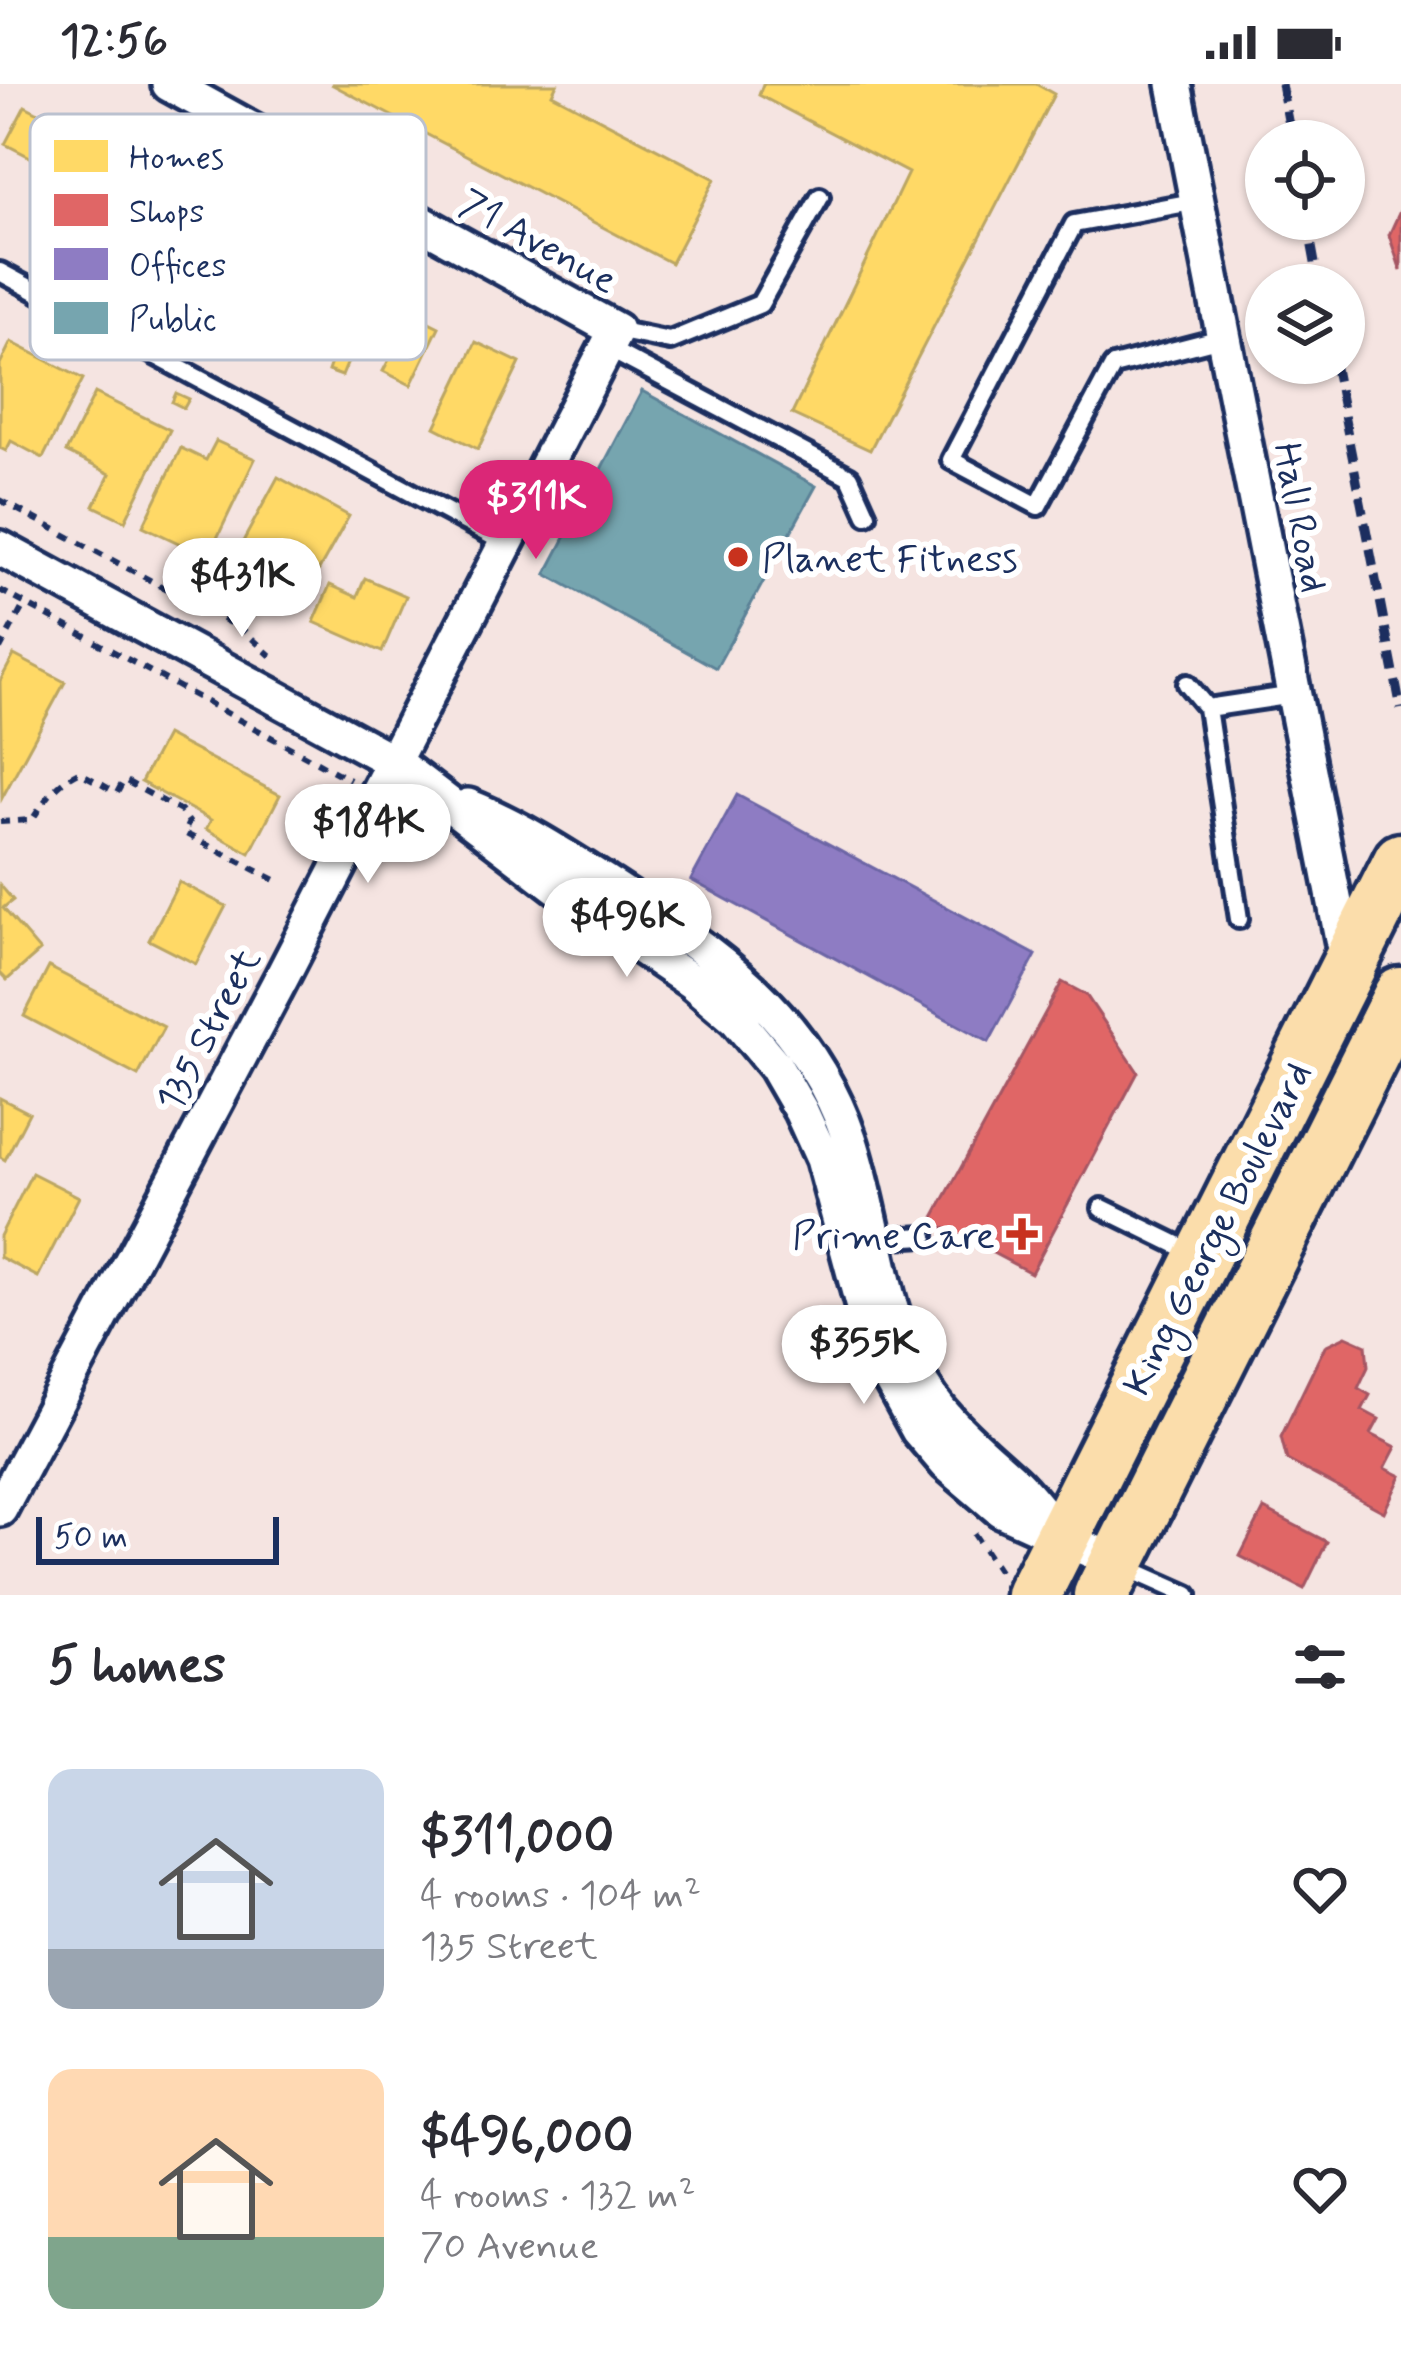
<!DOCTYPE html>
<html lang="en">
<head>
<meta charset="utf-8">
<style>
  :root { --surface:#fff; --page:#f2f2f3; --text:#2b2b33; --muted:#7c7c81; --accent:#db2777 }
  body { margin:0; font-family:Mynerve,sans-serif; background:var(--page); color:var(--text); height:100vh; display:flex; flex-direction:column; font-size:45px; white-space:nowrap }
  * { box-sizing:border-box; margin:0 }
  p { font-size:39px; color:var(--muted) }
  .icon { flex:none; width:66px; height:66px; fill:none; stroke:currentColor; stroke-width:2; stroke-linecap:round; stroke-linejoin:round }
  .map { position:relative; height:1511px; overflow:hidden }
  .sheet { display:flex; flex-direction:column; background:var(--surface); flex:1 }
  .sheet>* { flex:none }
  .controls { position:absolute; left:1245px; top:36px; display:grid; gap:24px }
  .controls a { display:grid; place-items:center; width:120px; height:120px; border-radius:50%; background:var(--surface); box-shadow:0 3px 9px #0004; font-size:60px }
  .scale { position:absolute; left:36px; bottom:30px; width:243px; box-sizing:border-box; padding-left:12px; border:6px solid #1b2f5e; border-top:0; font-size:33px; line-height:42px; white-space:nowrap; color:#1b2f5e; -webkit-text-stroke:9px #fff; paint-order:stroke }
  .price { position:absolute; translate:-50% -102px; padding:0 27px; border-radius:42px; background:#fff; color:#222; font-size:39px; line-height:78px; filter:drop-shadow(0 3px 6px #0008) }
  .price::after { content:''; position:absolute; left:50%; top:72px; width:36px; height:27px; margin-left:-18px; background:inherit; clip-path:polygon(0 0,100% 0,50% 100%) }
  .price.selected { background:var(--accent); color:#fff }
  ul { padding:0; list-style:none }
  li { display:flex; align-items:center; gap:36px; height:300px; padding:0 48px }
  li span { display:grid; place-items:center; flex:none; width:336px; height:240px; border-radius:24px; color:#555 }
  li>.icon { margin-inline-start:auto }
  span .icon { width:144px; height:144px; fill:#fffc; stroke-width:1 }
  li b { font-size:51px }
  h2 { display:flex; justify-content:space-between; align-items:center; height:144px; padding:0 48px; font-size:51px }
  .status { display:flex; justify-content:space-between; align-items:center; height:84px; padding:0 60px; background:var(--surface); direction:ltr }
  .status svg { height:33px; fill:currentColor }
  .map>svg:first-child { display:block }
  .homes { fill:#ffd966; stroke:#bba664; stroke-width:3 }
  .shops { fill:#e06666; stroke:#a55664; stroke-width:3 }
  .offices { fill:#8e7cc3; stroke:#6c65a5; stroke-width:3 }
  .public { fill:#76a5af; stroke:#5b8297; stroke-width:3 }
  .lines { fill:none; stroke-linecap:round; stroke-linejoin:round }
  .lane-casing { stroke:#1b2f5e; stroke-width:26 }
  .street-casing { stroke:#1b2f5e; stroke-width:42 }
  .primary-casing { stroke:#1b2f5e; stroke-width:63 }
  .path { stroke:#1b2f5e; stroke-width:6; stroke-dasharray:9 9; stroke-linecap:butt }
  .lane { stroke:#fff; stroke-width:16 }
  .street { stroke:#fff; stroke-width:33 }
  .primary { stroke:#fbddab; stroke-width:54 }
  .rail { stroke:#1b2f5e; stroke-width:9; stroke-dasharray:18 9; stroke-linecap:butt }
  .poi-dot { fill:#c8321e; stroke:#fff; stroke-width:4.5 }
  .labels { text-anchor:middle; stroke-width:12; stroke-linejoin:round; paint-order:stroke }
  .street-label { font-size:39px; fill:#1b2f5e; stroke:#fff }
  .poi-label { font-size:39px; fill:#1b2f5e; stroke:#fff; text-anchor:start }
  .key { fill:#fff; stroke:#bbc1cf; stroke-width:3 }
  .key-label { font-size:33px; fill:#1b2f5e }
</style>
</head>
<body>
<div class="status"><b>12:56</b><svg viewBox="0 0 49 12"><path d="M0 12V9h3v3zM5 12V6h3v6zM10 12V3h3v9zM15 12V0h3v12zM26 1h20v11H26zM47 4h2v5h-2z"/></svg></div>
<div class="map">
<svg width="1401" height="1511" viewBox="0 0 1401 1511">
  <rect width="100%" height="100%" fill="#f5e4e1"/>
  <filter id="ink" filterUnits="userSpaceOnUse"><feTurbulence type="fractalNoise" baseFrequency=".00833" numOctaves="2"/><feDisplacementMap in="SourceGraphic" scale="24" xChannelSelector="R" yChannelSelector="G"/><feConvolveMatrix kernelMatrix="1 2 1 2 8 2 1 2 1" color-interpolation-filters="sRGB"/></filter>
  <g filter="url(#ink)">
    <path class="homes" d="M331,0h226l-5,10 163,85 -44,84z
      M763,0h273l18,10 -184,356 -78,-36 116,-241 -149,-78z
      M25,22l68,35 -20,38 -68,-35z
      M373,210l66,33 -28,58 -28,-14 10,-19 -39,-19z
      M11,258l72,37 -40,79 -32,-17 -5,10 -6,-3v-84z
      M476,258l44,21 -42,86 -43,-22z
      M335,267l15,6 -8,19 -14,-5z
      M95,309l75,37 -45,91 -31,-15 16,-32 -44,-22z
      M176,309l13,6 -5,9 -12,-6z
      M216,357l39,18 -47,98 -65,-31 38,-78 25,12z
      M278,393l71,39 -35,63 -41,-22 -16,30 -30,-16z
      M365,494l41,18 -24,56 -68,-30 16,-37 27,12z
      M14,571l51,27 -63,116 -2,-117z
      M166,651l114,60 -30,58 -44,-24 5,-9 -70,-38z
      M179,798l47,24 -30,58 -47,-24z
      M0,801l13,15 -10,8 37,43 -33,29 -7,-7z
      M49,883l115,60 -26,49 -114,-60z
      M0,1014l29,15 -24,47 -5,-3z
      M32,1089l47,24 -41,80 -38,-20v-21z"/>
    <path class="shops" d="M1401,125v62l-12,-36z
      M1062,898l24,13 52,77 -107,201 -99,-52z
      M1346,1252l20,9 2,22 -10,21 12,7 -8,15 17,9 -8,15 25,13 -11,21 16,8 -17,36 -97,-52 -6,-23 44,-91z
      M1264,1425l63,33 -23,47 -64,-33z"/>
    <path class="offices" d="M737,711l299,160 -47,87 -298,-162z"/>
    <path class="public" d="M642,307l174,95 -100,182 -170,-94z"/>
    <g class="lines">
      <defs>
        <path id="lane" d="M1198,117l-124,23 -123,236 87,46 75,-140 112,-29
          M0,188l507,272
          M616,246l54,11 90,-37 60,-107
          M607,264l243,129 17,38
          M1187,600l20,24 32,211
          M1207,624l87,-13
          M1102,1124l94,46
          M874,1155l51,-3
          M1123,1482l65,29"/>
        <path id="street" d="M1174,0l173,880
          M0,464l394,214 204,156 94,64 44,37 39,47 26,45 22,48 52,193 43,78 29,34 54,46 117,53
          M468,722c52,21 96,50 143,80 103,67 196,129 238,252 26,77 30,163 67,236 23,45 60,73 97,107 15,14 28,32 41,48
          M0,1425l282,-532 334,-647 -447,-246"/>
        <path id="primary" d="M1033,1511l368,-734
          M1101,1511l300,-600"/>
      </defs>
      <use href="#lane" class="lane-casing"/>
      <use href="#street" class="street-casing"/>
      <use href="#primary" class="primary-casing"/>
      <path class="path" d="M0,416l243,130 28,26
        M0,506l350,190
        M0,565l24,-44
        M0,738l32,-2c13,-20 24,-37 47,-48l38,21 7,-13 57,31 8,11 -5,11 95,49
        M974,1450l26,39"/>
      <use href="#lane" class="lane"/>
      <use href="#street" class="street"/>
      <use href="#primary" class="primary"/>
      <path class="rail" d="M1281,0l11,57
        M1307,135l12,66
        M1334,279l67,346"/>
    </g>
  </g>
  <g class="poi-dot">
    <circle cx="738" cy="473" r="12"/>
    <path d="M1016 1132h12v12h12v12h-12v12h-12v-12h-12v-12h12z"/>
  </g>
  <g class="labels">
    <g class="street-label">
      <text transform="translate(539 156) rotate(29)" y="14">71 Avenue</text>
      <text transform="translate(1302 433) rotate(79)" y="14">Hall Road</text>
      <text transform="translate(207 945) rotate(-62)" y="14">135 Street</text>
      <text transform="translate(1216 1144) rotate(-63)" y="14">King George Boulevard</text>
    </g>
    <g class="poi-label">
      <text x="762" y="487">Planet Fitness</text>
      <text x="995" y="1164" text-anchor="end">Prime Care</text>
    </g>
  </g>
  <rect x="30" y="30" width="396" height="246" rx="18" class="key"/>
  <rect x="54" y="56" width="54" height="32" fill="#ffd966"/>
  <rect x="54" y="110" width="54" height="32" fill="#e06666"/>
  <rect x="54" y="164" width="54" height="32" fill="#8e7cc3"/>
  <rect x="54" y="218" width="54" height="32" fill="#76a5af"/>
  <g class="key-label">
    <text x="129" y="84">Homes</text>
    <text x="129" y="138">Shops</text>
    <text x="129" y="192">Offices</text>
    <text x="129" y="246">Public</text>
  </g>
</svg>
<div class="controls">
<a><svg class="icon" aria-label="locate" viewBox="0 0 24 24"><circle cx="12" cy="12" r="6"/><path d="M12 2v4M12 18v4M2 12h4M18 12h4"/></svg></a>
<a><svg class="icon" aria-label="layers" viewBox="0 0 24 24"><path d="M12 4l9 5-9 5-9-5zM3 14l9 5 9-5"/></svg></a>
</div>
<div class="scale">50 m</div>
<b class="price selected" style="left:536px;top:478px">$311K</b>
<b class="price" style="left:242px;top:556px">$431K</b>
<b class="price" style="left:368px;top:802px">$184K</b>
<b class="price" style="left:627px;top:896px">$496K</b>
<b class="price" style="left:864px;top:1323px">$355K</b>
</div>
<section class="sheet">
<h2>5 homes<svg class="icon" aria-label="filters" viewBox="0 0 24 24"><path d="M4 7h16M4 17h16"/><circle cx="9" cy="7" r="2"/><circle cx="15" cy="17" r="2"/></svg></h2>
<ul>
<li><span style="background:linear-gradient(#c9d6e8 75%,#9aa5b1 0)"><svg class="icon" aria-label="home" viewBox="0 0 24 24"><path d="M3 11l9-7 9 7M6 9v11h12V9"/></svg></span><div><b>$311,000</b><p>4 rooms · 104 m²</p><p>135 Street</p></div><svg class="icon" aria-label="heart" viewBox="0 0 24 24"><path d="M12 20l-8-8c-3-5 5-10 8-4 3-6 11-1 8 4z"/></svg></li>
<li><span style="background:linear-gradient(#ffd9b3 70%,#7fa58c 0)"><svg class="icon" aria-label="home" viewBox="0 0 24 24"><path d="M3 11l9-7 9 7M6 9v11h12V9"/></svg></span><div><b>$496,000</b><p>4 rooms · 132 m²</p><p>70 Avenue</p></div><svg class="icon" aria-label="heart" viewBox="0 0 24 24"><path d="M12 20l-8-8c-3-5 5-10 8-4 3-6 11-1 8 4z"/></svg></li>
</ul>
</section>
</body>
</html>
